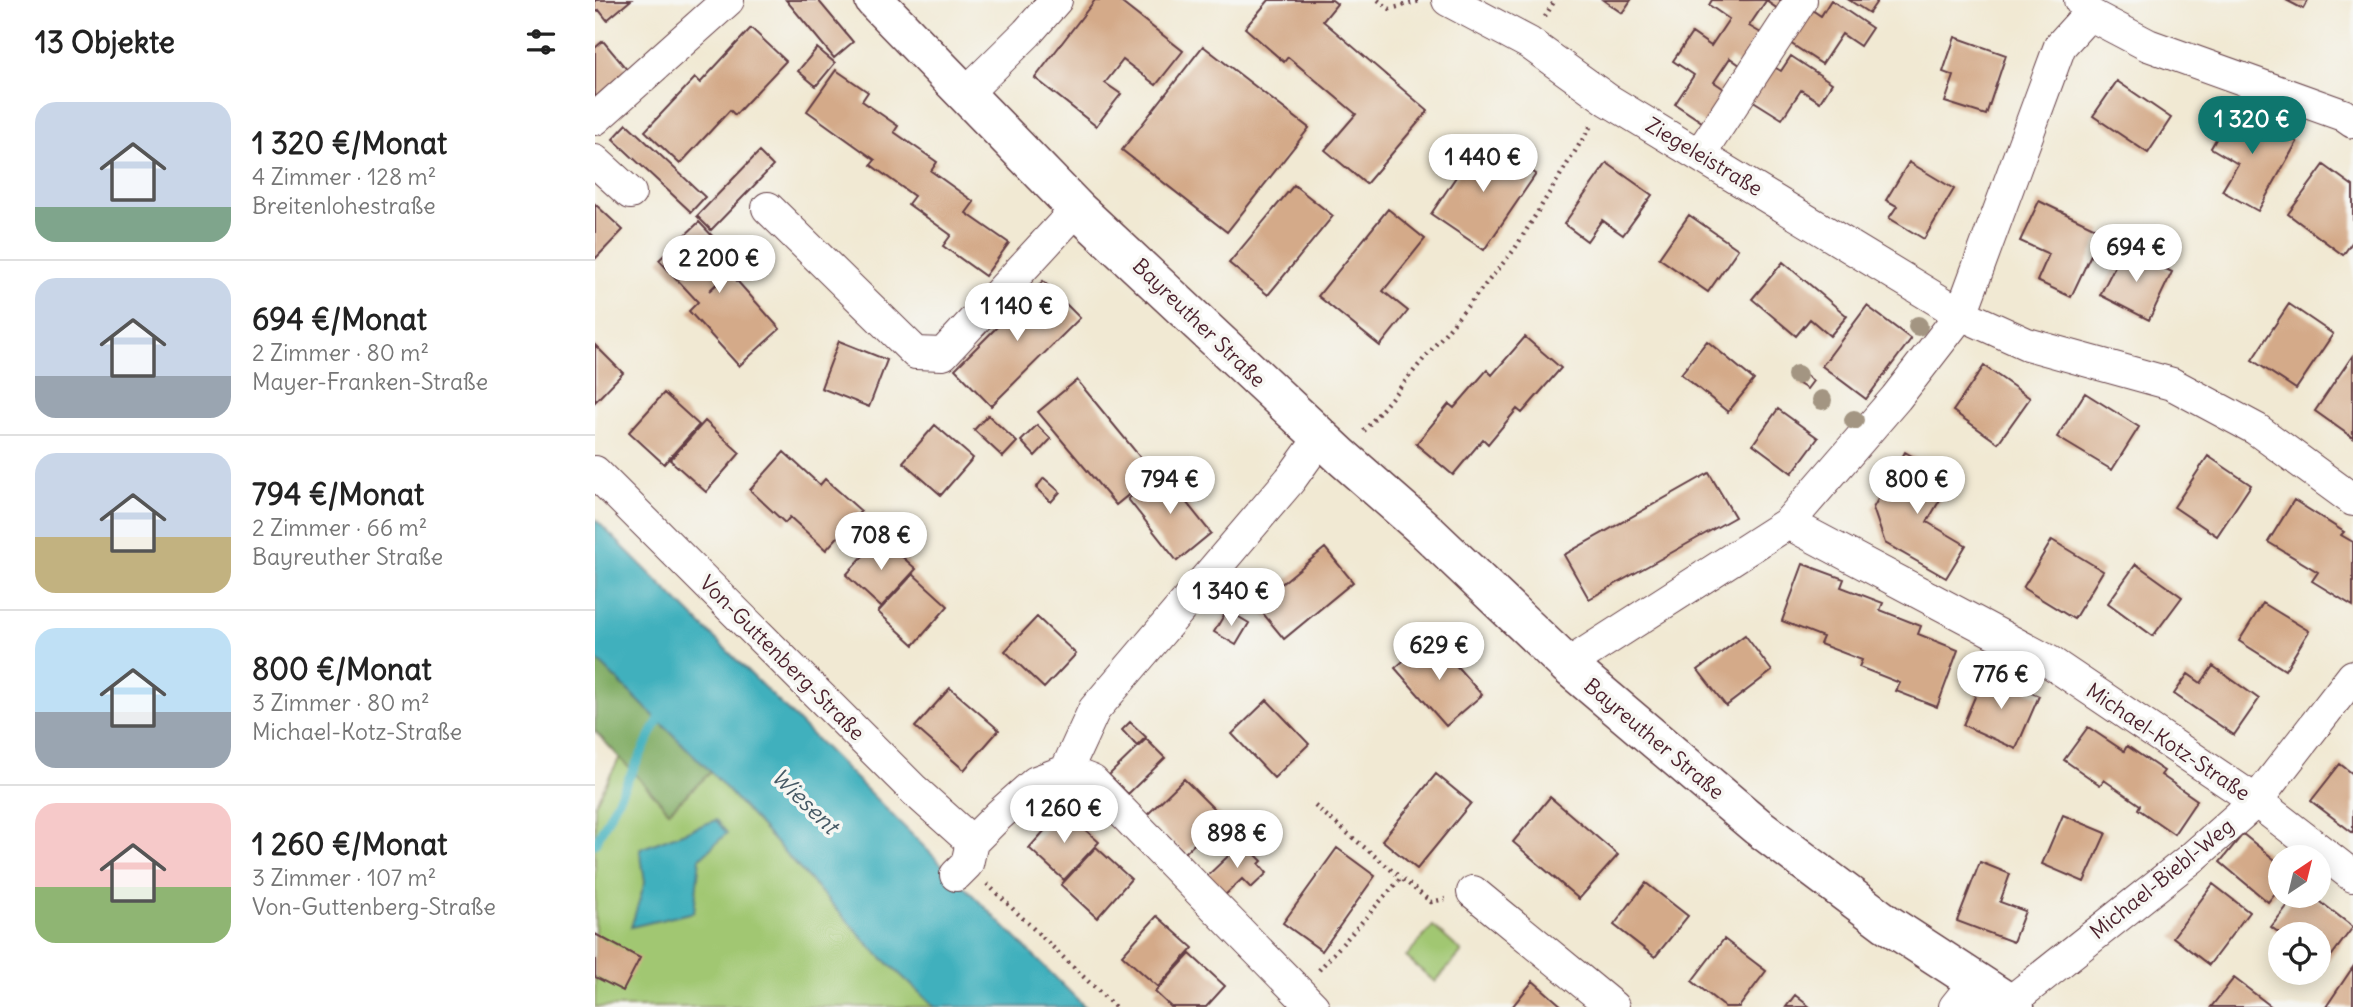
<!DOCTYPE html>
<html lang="de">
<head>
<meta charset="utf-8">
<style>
  :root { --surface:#fff; --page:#f2f2f2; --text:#222; --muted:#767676; --line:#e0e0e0; --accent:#0f766e }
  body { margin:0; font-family:Delius,sans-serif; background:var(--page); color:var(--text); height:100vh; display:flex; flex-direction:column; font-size:26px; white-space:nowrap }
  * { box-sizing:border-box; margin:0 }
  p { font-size:23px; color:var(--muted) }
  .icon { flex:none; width:38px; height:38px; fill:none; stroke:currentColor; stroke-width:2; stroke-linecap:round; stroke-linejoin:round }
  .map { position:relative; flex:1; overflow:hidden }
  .drawer { display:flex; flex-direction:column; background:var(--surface); width:595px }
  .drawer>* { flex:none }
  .needle { width:46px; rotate:35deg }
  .controls { position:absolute; left:1673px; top:845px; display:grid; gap:14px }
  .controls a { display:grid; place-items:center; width:63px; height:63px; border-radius:50%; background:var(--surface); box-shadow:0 4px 18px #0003; font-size:35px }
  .price { position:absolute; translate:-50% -60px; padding:0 16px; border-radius:24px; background:#fff; color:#222; font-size:23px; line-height:46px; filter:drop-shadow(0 2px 4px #0008) }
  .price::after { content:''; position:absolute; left:50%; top:42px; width:21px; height:16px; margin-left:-10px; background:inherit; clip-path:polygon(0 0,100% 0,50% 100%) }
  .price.current { background:var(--accent); color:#fff }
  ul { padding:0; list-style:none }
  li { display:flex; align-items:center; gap:21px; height:175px; padding:0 35px }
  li+li { border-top:2px solid var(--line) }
  li span { display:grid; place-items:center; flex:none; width:196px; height:140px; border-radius:21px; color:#555 }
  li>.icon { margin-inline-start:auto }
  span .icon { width:84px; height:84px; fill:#fffc; stroke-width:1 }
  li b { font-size:30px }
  h2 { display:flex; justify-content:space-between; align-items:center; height:84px; padding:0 35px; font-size:30px }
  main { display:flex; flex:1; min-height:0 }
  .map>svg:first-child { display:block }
  .green { fill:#a1c772; stroke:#76734e; stroke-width:2 }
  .forest { fill:#80ac64; stroke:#656648; stroke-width:2 }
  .water { fill:#41b0bd; stroke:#466874; stroke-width:2 }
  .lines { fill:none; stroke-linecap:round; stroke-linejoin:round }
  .stream { stroke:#41b0bd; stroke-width:9 }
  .building { fill:#d4aa89 }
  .minor-casing { stroke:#633d44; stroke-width:34 }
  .major-casing { stroke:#633d44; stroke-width:41 }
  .path { stroke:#633d44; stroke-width:4.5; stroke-dasharray:2 5; stroke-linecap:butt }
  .minor { stroke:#fff; stroke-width:32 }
  .major { stroke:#fff; stroke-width:38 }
  .tree { fill:#a39582 }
  .labels { text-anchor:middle; stroke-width:7; stroke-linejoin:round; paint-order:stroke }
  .street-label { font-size:21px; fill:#4a1f2b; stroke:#f6f6f2 }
  .water-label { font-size:23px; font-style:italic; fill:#465965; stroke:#f6f6f2 }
</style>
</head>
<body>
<main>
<section class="drawer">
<h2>13 Objekte<svg class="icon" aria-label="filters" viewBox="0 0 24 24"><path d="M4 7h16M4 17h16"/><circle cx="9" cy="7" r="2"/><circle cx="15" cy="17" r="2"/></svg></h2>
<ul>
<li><span style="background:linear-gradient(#c9d6e8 75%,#7fa58c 0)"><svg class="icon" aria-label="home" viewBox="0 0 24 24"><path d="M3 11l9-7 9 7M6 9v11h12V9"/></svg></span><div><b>1 320 €/Monat</b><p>4 Zimmer · 128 m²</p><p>Breitenlohestraße</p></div></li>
<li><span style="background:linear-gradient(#c9d6e8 70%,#9aa5b1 0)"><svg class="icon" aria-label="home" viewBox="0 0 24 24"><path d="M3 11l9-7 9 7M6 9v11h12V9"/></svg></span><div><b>694 €/Monat</b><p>2 Zimmer · 80 m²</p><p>Mayer-Franken-Straße</p></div></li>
<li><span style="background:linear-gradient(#c9d6e8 60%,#c2b280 0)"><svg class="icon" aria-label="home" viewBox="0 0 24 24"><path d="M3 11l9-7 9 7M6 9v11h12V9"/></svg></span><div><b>794 €/Monat</b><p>2 Zimmer · 66 m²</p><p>Bayreuther Straße</p></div></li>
<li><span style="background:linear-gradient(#bfe0f5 60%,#9aa5b1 0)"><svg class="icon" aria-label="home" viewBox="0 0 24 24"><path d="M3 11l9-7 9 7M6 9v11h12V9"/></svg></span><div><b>800 €/Monat</b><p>3 Zimmer · 80 m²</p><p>Michael-Kotz-Straße</p></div></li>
<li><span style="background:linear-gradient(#f6c9c9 60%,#8fb573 0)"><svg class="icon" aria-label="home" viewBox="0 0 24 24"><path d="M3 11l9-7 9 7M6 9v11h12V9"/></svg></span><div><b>1 260 €/Monat</b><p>3 Zimmer · 107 m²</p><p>Von-Guttenberg-Straße</p></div></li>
</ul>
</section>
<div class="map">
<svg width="1758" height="1007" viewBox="0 0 1758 1007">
  <rect width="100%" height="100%" fill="#f6f6f2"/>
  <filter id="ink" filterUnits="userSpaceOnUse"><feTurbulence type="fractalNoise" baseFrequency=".0143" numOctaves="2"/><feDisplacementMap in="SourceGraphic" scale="14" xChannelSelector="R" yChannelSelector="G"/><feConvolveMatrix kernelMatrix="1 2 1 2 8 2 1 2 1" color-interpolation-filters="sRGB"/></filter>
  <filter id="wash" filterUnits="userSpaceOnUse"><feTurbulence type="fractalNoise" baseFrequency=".00686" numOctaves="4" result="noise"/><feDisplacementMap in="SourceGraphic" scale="28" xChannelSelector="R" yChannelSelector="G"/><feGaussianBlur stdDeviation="1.57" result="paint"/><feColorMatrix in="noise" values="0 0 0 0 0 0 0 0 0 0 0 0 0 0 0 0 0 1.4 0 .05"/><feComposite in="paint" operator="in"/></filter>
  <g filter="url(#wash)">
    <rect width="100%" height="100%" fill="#f1e9d3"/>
    <path class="green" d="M25,757l49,54 42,-39 162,177 62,58h-340v-203z
      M838,926l29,26 -27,30 -29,-25z"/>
    <path class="forest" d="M0,658l116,114 -42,39 -74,-80z"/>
    <path class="water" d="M0,519l490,488h-150l-62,-58 -162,-177 -116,-114z
      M121,820l11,13 -27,25 -6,54 -63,15 14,-45 -5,-33z"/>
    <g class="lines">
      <path class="stream" d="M0,844l68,-133"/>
    </g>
    <g id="blocks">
      <path class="building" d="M0,0h36l-24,20 -8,-10 -4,3z
        M191,0h32l35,42 -19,16z
        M500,0h23l65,51 -27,34 -33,-25 -18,23 16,11 -25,32 -61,-48z
        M674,0h63l5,4 -14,17 105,90 -62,73 -41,-34 31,-36 -68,-57 -4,5 -39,-34z
        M1008,0h28l-9,13z
        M1117,0h76l-7,11 -15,-10 -17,25 17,10 -22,32 -14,-10 -16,24 16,11 -22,33 -33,-22 19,-29 -21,-14 19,-28 19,13 18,-27 -20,-14z
        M1236,0l41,28 -12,18 -18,-12 -20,30 -35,-23 22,-33 12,8z
        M1254,0h29l-9,13z
        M1691,0h22l-5,9z
        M156,28l35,33 -51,54 -5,-5 -50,54 -35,-33 50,-53 5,5z
        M1360,37l51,18 -20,60 -41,-13 9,-26 -11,-4z
        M8,41l26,31 -34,28v-52z
        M608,46l106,82 -82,104 -105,-82z
        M222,48l18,15 -19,23 -18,-15z
        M1196,56l41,27 -12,19 -19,-12 -19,29 -35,-22 22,-33 12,7z
        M241,70l32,22 -6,9 36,25 -4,6 43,30 -6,9 43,31 -8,11 43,30 -24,33 -42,-30 8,-11 -43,-31 6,-8 -43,-31 4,-5 -68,-49z
        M1522,81l54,37 -23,35 -55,-37z
        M1640,106l62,36 -39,69 -36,-20 16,-27 -27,-16z
        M32,124l78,73 -14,15 -78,-73z
        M888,137l53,37 -52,76 -53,-36z
        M164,152l14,14 -62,64 -14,-14z
        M1314,162l45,27 -30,50 -35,-21 8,-12 -11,-6z
        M1012,163l45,32 -29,40 -21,-15 -15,21 -23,-17z
        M1729,165l29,21v55l-10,14 -55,-41z
        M699,185l39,31 -65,79 -39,-32z
        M1444,201l63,30 -31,66 -34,-16 12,-27 -29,-13z
        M0,204l28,26 -28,29z
        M793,209l37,30 -42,52 25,20 -28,35 -62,-50z
        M1094,215l49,34 -30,43 -49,-34z
        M104,222l39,41 -29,28 21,-18 50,56 -41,37 -50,-55 9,-9 -39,-42z
        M1529,248l48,24 -23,48 -49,-25z
        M1188,262l64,54 -17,20 -20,-17 -14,17 -44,-37z
        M448,281l37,37 -89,88 -36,-37z
        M1694,304l44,30 -37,55 -44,-29z
        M1272,306l44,33 -45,60 -44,-33z
        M930,337l36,31 -39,45 -5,-4 -29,35 -5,-5 -30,36 -37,-31 33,-40 5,4 33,-38 5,5z
        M244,341l48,19 -18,47 -48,-19z
        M1112,341l47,39 -26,32 -47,-38z
        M0,345l28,28 -28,29z
        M1758,355v83l-38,-27z
        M1389,366l46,32 -32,45 -45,-32z
        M1211,375l7,6 -6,8 -8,-5z
        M482,380l77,94 -38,31 -78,-93z
        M69,393l35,32 -35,39 -35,-32z
        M1490,393l54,34 -27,43 -55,-33z
        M1183,409l40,29 -26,35 -39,-29z
        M393,415l29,27 -14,15 -29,-27z
        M110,421l35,32 -34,39 -36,-32z
        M340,425l38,33 -32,37 -38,-33z
        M442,425l14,14 -16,17 -14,-15z
        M189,452l36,33 5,-6 36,32 -35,39 -36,-33 -5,6 -35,-33z
        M1310,452l47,27 -25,43 39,23 -20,33 -61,-35 -12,-35z
        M1613,456l43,29 -34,51 -43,-29z
        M567,472l49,61 -34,28 -49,-62z
        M1114,473l26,44 -146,82 -25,-44z
        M449,478l16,14 -9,10 -15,-14z
        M1699,500l50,32 -3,3 12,7v64l-41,-25 6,-9 -50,-30z
        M285,537l36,32 -35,38 -35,-32z
        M1457,540l51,31 -29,48 -51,-31z
        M730,548l28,34 -69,57 -28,-34z
        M1208,564l41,15 -3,8 42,16 -3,7 41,16 -3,8 40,16 -21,57 -41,-16 4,-8 -41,-16 3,-7 -42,-16 3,-7 -41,-16z
        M1541,564l46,33 -29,39 -45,-33z
        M318,574l35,32 -34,39 -36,-33z
        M1668,603l46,28 -24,39 -46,-29z
        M632,610l22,13 -13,22 -22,-13z
        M442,617l39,37 -32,34 -39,-37z
        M1150,635l27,36 -46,35 -28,-36z
        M836,637l51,58 -36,31 -51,-58z
        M1618,666l46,33 -25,36 -60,-41 14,-20 13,9z
        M1390,673l54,23 -23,53 -53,-24z
        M355,688l49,42 -35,40 -49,-43z
        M672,700l42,44 -35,34 -42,-44z
        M535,722l16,15 -9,9 -15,-16z
        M1493,727l36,24 3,-5 37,25 -3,4 36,25 -23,34 -36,-25 2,-4 -36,-25 -4,5 -36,-25z
        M551,739l19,19 -37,36 -19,-19z
        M1745,764l13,10v59l-42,-32z
        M841,774l35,29 -54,66 -35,-29z
        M589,779l38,38 -37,36 -38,-38z
        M955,797l68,58 -39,44 -66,-57z
        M468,810l36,32 -35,38 -35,-32z
        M1468,815l43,18 -22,49 -42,-18z
        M1648,834l37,30v23l-12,15 -48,-40z
        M648,842l19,19 -3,3 8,9 -16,15 -9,-9 -18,17 -18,-19z
        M501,847l35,32 -34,39 -36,-33z
        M742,848l38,28 -53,75 -39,-28z
        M1385,862l30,12 -10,28 25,9 -12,31 -56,-21z
        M1051,883l42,33 -33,41 -41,-32z
        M1618,884l36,28 -40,53 -36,-28z
        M1700,896h18l40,31 -30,40 -4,-3v-30h-38l-10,-7z
        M562,916l36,32 -35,39 -36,-32z
        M0,934l45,24 -17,33 -28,-14z
        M1129,939l42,32 -27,36h-14l-33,-26z
        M595,954l35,32 -19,21h-35l-16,-15z
        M1758,967v40h-27z
        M1639,978l38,29h-61z
        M938,981l30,26h-51z
        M1200,995l15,12h-24z"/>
    </g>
  </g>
  <g filter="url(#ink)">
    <use href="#blocks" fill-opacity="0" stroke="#633d44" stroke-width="2"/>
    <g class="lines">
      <defs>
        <path id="minor" d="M853,0l81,43 79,57 353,214 66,30 145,40 84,45 97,71
          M1485,0l9,14 59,31 195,70 10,7
          M369,95l63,-62 29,-33
          M0,119l133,-119
          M1105,154l101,-154
          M0,161l35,32
          M173,208l148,145 27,1 134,-145
          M0,472l319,318 58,52
          M1193,523l262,139 206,139 97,75
          M972,665l221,-142 108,-125 65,-84 99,-268 29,-32
          M471,771l28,-61 196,-230 31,-43
          M361,875l11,-11 5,-22 27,-27 37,-33 30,-11 26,10 221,226
          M878,892l140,115
          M1414,1003l185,-147 62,-55 97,-125
          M1360,1007l20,-25"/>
        <path id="major" d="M279,0l203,209 265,248 81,71 144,137 190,161 129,97 129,84"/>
      </defs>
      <use href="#minor" class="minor-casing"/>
      <use href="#major" class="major-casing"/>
      <path class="path" d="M783,0l12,9 30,-8
        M950,17l10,-17
        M769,431l150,-181 78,-126
        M720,806l86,72
        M392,884l128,123
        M724,970l82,-92 30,24 14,-3"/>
      <use href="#minor" class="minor"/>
      <use href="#major" class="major"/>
    </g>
    <g class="tree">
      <circle cx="1323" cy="326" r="10"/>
      <circle cx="1202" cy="375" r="10"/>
      <circle cx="1227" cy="400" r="10"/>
      <circle cx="1259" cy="420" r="10"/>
    </g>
  </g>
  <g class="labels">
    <g class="street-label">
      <text transform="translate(1109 157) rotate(31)" y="7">Ziegeleistraße</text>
      <text transform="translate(604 323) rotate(44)" y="7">Bayreuther Straße</text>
      <text transform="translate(187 658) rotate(45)" y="7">Von-Guttenberg-Straße</text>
      <text transform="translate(1059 739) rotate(40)" y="7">Bayreuther Straße</text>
      <text transform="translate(1573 742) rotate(34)" y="7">Michael-Kotz-Straße</text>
      <text transform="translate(1567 879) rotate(-39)" y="7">Michael-Biebl-Weg</text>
    </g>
    <g class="water-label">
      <text transform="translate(210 801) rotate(44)" y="8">Wiesent</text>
    </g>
  </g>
</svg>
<div class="controls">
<a><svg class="needle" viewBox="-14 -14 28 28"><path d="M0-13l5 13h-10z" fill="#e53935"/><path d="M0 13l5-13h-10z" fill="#767676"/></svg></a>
<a><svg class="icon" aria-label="locate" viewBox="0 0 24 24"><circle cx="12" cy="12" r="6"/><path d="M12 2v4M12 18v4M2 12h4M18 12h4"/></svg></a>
</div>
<b class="price current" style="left:1657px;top:156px">1 320 €</b>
<b class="price" style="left:888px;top:194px">1 440 €</b>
<b class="price" style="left:1541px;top:284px">694 €</b>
<b class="price" style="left:124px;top:295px">2 200 €</b>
<b class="price" style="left:422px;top:343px">1 140 €</b>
<b class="price" style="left:575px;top:516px">794 €</b>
<b class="price" style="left:1322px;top:516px">800 €</b>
<b class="price" style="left:286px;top:572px">708 €</b>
<b class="price" style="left:636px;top:628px">1 340 €</b>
<b class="price" style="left:844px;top:682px">629 €</b>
<b class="price" style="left:1406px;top:711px">776 €</b>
<b class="price" style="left:469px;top:845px">1 260 €</b>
<b class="price" style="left:642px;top:870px">898 €</b>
</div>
</main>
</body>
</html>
